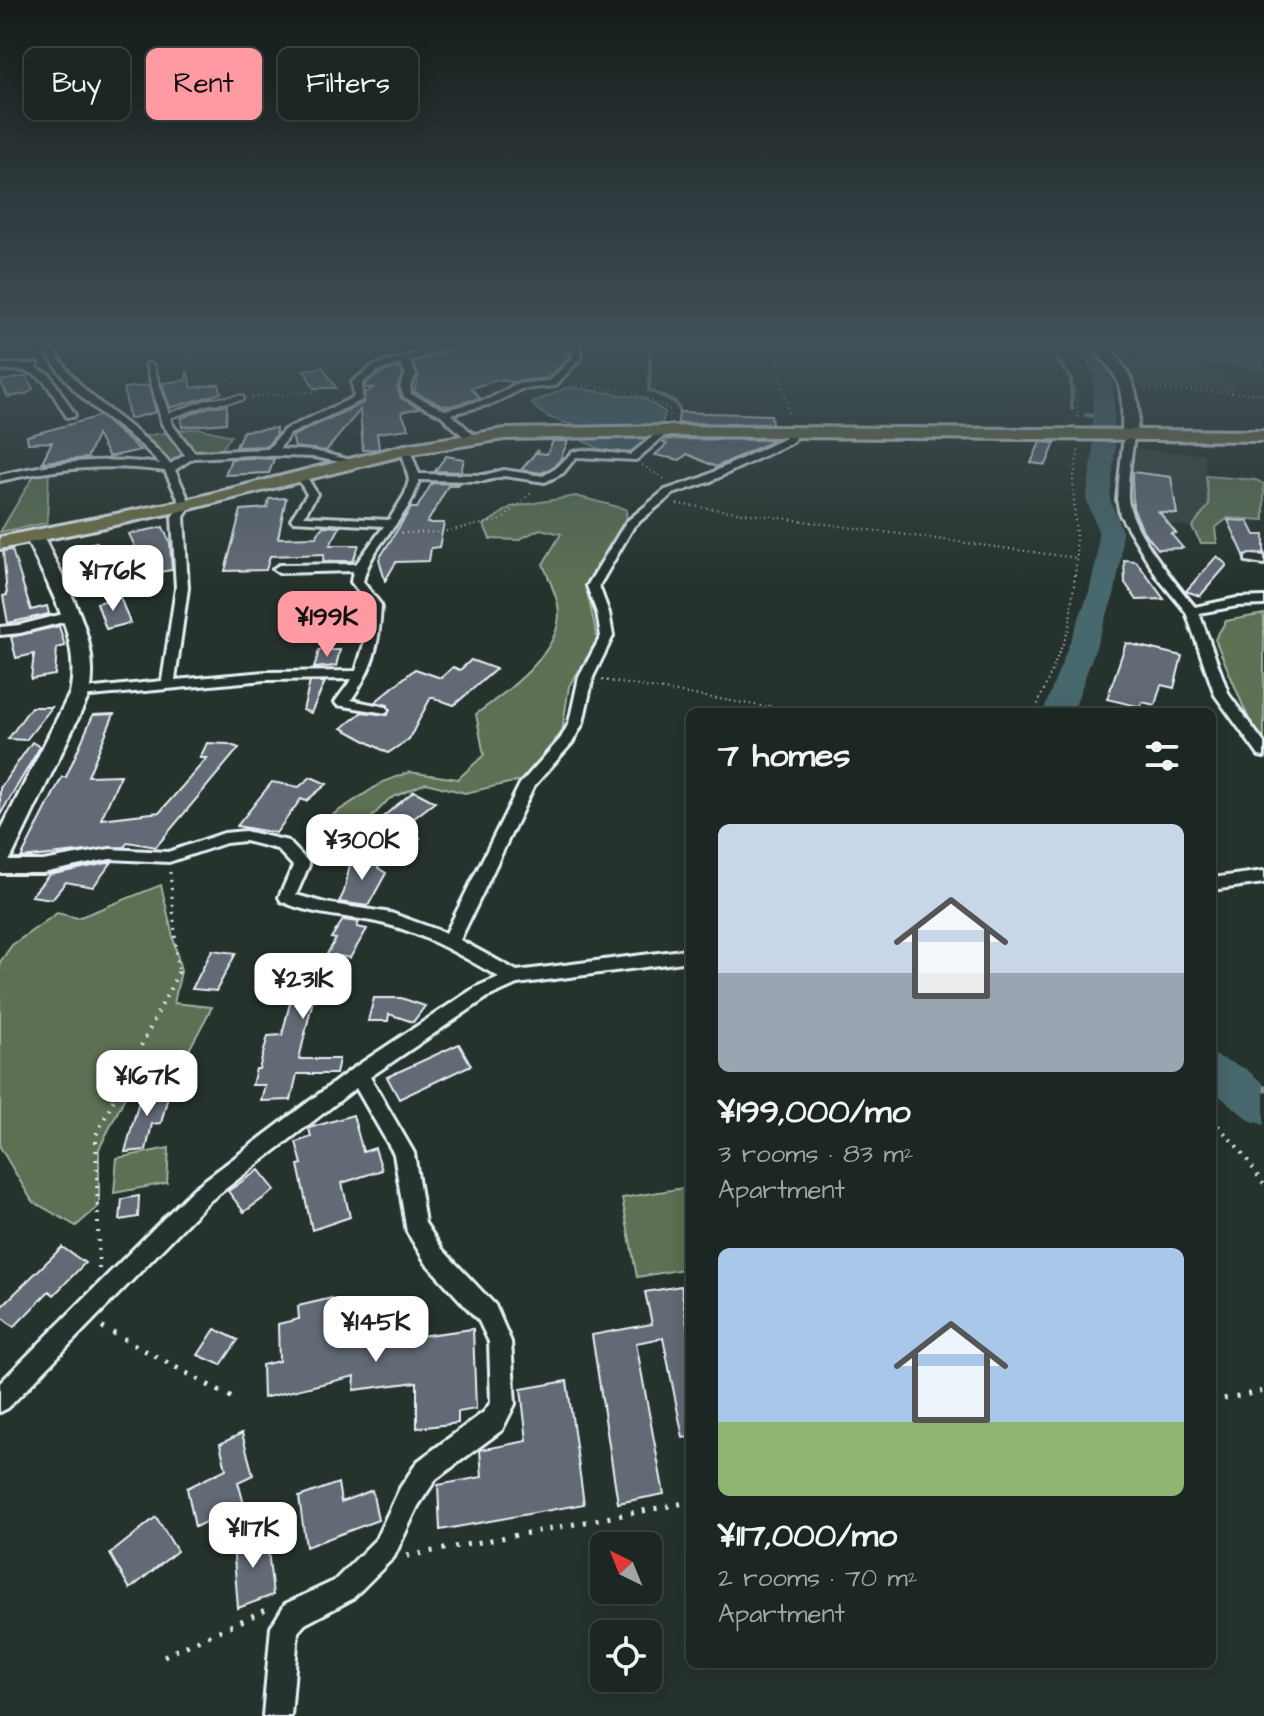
<!DOCTYPE html>
<html lang="en">
<head>
<meta charset="utf-8">
<style>
  :root { --surface:#1c2622; --page:#29322f; --text:#f1f3f6; --muted:#a0a5a5; --line:#3a4340; --accent:#ff9aa2 }
  body { margin:0; font-family:"Architects Daughter",sans-serif; background:var(--page); color:var(--text); height:100vh; display:flex; flex-direction:column; font-size:30px; white-space:nowrap }
  * { box-sizing:border-box; margin:0 }
  p { font-size:26px; color:var(--muted) }
  .icon { flex:none; width:44px; height:44px; fill:none; stroke:currentColor; stroke-width:2; stroke-linecap:round; stroke-linejoin:round }
  .map { position:relative; flex:1; overflow:hidden }
  .panel { position:absolute; left:686px; top:708px; width:530px; height:960px; display:flex; flex-direction:column; background:var(--surface); border-radius:12px; box-shadow:0 4px 20px #0003,0 0 0 2px var(--line) }
  .panel>* { flex:none }
  .banner { position:absolute; left:24px; top:48px; width:542px; height:72px; display:flex; gap:16px }
  .needle { width:52px; rotate:317deg }
  .tools { position:absolute; left:590px; top:1532px; display:grid; gap:16px }
  .tools a { display:grid; place-items:center; width:72px; height:72px; border-radius:12px; background:var(--surface); box-shadow:0 4px 20px #0003,0 0 0 2px var(--line); font-size:40px }
  .price { position:absolute; translate:-50% -68px; padding:0 18px; border-radius:16px; background:#fff; color:#222; font-size:26px; line-height:52px; filter:drop-shadow(0 2px 4px #0008) }
  .price::after { content:''; position:absolute; left:50%; top:48px; width:24px; height:18px; margin-left:-12px; background:inherit; clip-path:polygon(0 0,100% 0,50% 100%) }
  .price.active { background:var(--accent); color:#111 }
  ul { padding:0; list-style:none }
  li { display:grid; align-content:center; gap:16px; height:424px; padding:0 32px }
  li span { display:grid; place-items:center; height:248px; border-radius:12px; color:#555 }
  li>.icon { margin-inline-start:auto }
  span .icon { width:144px; height:144px; fill:#fffc; stroke-width:1 }
  li b { font-size:34px }
  h2 { display:flex; justify-content:space-between; align-items:center; height:96px; padding:0 32px; font-size:34px }
  .chip { padding:0 28px; border-radius:12px; background:var(--surface); box-shadow:0 4px 20px #0003,0 0 0 2px var(--line); font-size:28px; line-height:72px }
  .chip.active { background:var(--accent); color:#111 }
  .map>svg:first-child { display:block }
  .built { fill:#384442 }
  .green { fill:#5d6f52; stroke:#a2b0a5; stroke-width:2 }
  .water { fill:#47686d; stroke:#879fa5; stroke-width:2 }
  .lines { fill:none; stroke-linecap:round; stroke-linejoin:round }
  .stream-far1 { stroke:#879fa5; stroke-width:4 }
  .stream { stroke:#879fa5; stroke-width:7 }
  .river { fill:#47686d; fill-rule:evenodd }
  .building { fill:#626a74; stroke:#e8f1f8; stroke-width:2 }
  .lane-casing { stroke:#e8f1f8; stroke-width:9 }
  .street-casing { stroke:#e8f1f8; stroke-width:6 }
  .secondary-casing { stroke:#e8f1f8; stroke-width:6 }
  .primary-casing { stroke:#e8f1f8; stroke-width:6 }
  .path-far3 { stroke:#e8f1f8; stroke-width:2; stroke-dasharray:1 4; stroke-linecap:butt }
  .path-far2 { stroke:#e8f1f8; stroke-width:3; stroke-dasharray:2 6; stroke-linecap:butt }
  .path-far1 { stroke:#e8f1f8; stroke-width:4; stroke-dasharray:2 7; stroke-linecap:butt }
  .path { stroke:#e8f1f8; stroke-width:5; stroke-dasharray:3 9; stroke-linecap:butt }
  .lane { stroke:#26332d; stroke-width:5 }
  .street { fill:#26332d; fill-rule:evenodd }
  .secondary { fill:#26332d; fill-rule:evenodd }
  .primary { fill:#70704a; fill-rule:evenodd }
</style>
</head>
<body>
<div class="map">
<svg width="1264" height="1716" viewBox="0 0 1264 1716">
  <rect width="100%" height="100%" fill="#26332d"/>
  <filter id="ink" filterUnits="userSpaceOnUse"><feTurbulence type="fractalNoise" baseFrequency=".0125" numOctaves="2"/><feDisplacementMap in="SourceGraphic" scale="16" xChannelSelector="R" yChannelSelector="G"/><feConvolveMatrix kernelMatrix="1 2 1 2 8 2 1 2 1" color-interpolation-filters="sRGB"/></filter>
  <g filter="url(#ink)">
    <path class="built" d="M1121,356l96,8 22,27 -99,-3z
      M1131,449l73,5 5,51 -17,22 -60,-7 -6,-20z"/>
    <path class="green" d="M197,428l34,8 -12,17h-24l-24,10 -27,-27z
      M49,471l-2,52 -47,9 36,-60z
      M1206,476l50,4 8,4v36l-36,-2 -13,10 2,15h-16l-9,-16 17,-22z
      M576,496l50,13 1,12 -41,65 12,55 -29,45 -7,46 -40,48 -57,13 -39,-10 -37,16 -43,45h-17l-6,-23 60,-39 26,-10 49,7 26,-24 -8,-41c31,-22 91,-65 82,-109 -3,-14 -10,-28 -15,-41l18,-30 -21,-5 -22,11 -28,-1 -6,-14 27,-18z
      M1264,614v125l-15,-19 -34,-81 11,-18z
      M161,885l20,86 -7,32 38,4 -29,54 -52,24 -32,64v57l-23,20 -44,-25 -32,-54v-185l12,-17 45,-32 21,5z
      M169,1148l-2,35 -53,10 3,-35z
      M690,1187v81l-53,9 -15,-79z"/>
    <path class="water" d="M568,387l75,11 22,14c-2,12 -6,21 -16,28 -26,21 -38,14 -66,1l-1,-14c-17,-4 -41,-9 -50,-24z"/>
    <g class="lines">
      <path class="stream-far1" d="M651,343l-2,47 26,12 4,7
        M1056,359l15,20 1,30
        M1086,415l17,2"/>
      <path class="stream" d="M1232,1081l32,8"/>
      <path class="river" d="M1059,343h65l140,14v12l-105,-9 -70,-11 13,8 11,18 2,77 -5,47 12,32 -1,26 -6,35 -42,120h-30l46,-120 8,-35 1,-26 -12,-32 7,-47v-77l-5,-11z
        M1212,1054l34,15 18,15v41l-15,-5 -37,-30z"/>
    </g>
    <path class="building" d="M469,344l39,6 5,-4 46,-2 10,13 -21,21 -35,4 -17,-2 -25,8 9,10 -30,8 -8,-1 -28,-13 5,-17 -6,-12z
      M323,367l13,21h-22l-10,-18z
      M399,368l4,6 -6,13 4,11 18,10 -18,4 8,17 -32,4 2,16 -16,1 -3,-40 -34,41 -31,-4 -3,-11 71,-33 2,-10 8,-5h-8v-4l15,-11z
      M187,370l5,18 27,-4 2,9 -51,15 -8,-25 24,-3z
      M27,376l6,13 -7,5 -18,3 -8,-16z
      M149,385l7,27 -27,7 -5,-31z
      M227,405l-1,18 -44,4 -1,-9 28,-11z
      M679,412l92,3 1,9 -94,-1z
      M100,416l40,34 -31,7 -12,-22 -10,23 -45,4 10,-20 -24,1 -1,-7z
      M276,428v7l-9,11 -31,1 7,-16z
      M668,439l104,1v1l-56,26 -29,-13 -7,6 -25,-5 12,-11 -4,-1z
      M553,441h15l-8,19 -7,7 -11,6 -21,-3 17,-20 -1,3 10,1z
      M1040,442l15,1 -9,22 -15,-2z
      M446,456l18,3 -3,13 -26,-1z
      M231,459l20,-1 23,1 -5,14 -44,2z
      M1132,472l39,5 6,37 -18,-2 17,21 -5,1 12,14 -25,1 -15,-18 -10,-23z
      M432,483l27,1 -1,2h-10l-21,37h17l-5,24 -8,1 -2,13 -33,1 -11,19 -6,-22 32,-51h6z
      M286,498l-8,40 38,-1 7,-11 17,1 -10,18h29l-6,16h-30l1,-7 -54,2 -4,14 -41,1 16,-61 26,-2 2,-9z
      M1228,520l20,1 7,14h9v18l-20,2z
      M163,527l7,16 2,27 -24,4 -19,-40z
      M97,542l11,24 -29,7 -10,-25z
      M12,550l19,60 16,-4 2,8 -41,9 -5,-27 4,-1 -4,-44z
      M1217,556l10,9 -27,31 -14,-5z
      M1124,560l12,1 28,38 -27,1 -12,-17z
      M120,597l10,26 -24,6 -9,-26z
      M59,626l6,20 -8,2 -2,27 -24,4 3,-25 -18,4 -5,-21z
      M1126,643l56,13 -8,32 -13,-3 -6,20 -13,-3 -1,5 -34,-8z
      M319,650h21l-4,16 -22,2z
      M471,660l25,9 -42,36 -23,-8 -22,42 -21,14 -46,-25 20,-16 26,3v-10l-13,-3 40,-33 26,9 12,-11 7,3z
      M310,682h15l-14,31 -8,-3z
      M31,707h21l-26,33 -18,-1z
      M114,714l-26,62 33,-1 -20,44 59,-7 47,-54h-7l7,-15 21,1 11,4 -83,99 -28,-5 -4,5 -103,11 41,-81h4l27,-62z
      M32,742l8,5 -40,68v-27z
      M311,777l16,7 -21,17 -5,-2 -25,34 -39,-7 35,-44 27,5z
      M414,791l21,11 -35,27 20,9 -14,13 -39,-21z
      M351,859h28l-1,9 8,5 -18,33 -29,-4 5,-10z
      M112,862l-19,25 -27,-5 -14,17 -21,-3 18,-21z
      M343,920l16,2 -2,5 10,2 -17,29 -16,-3 2,41 -23,4 -14,59h40l-3,15h-39l-6,26 -30,1 4,-16h-13l4,-16h3l9,-33 14,-1 9,-36 -14,2 -1,-21 39,-6 21,-35 -5,-1z
      M212,950l24,3 -20,38 -24,-2z
      M374,998h27l24,8 -12,16 -24,-8 -1,7h-20z
      M459,1044l12,21 -72,34 -12,-22z
      M170,1088l-9,35 -9,1 -6,26 -21,2 17,-62z
      M353,1115l10,37 12,-4 7,22 -40,13 8,34 -38,13 -14,-65 4,-1 -6,-22 15,-5 -2,-9z
      M259,1170l16,20 -31,22 -16,-21z
      M139,1196l-1,21 -18,3 2,-21z
      M62,1247l23,16 -31,32 -5,-4 -35,36 -14,-11v-8z
      M681,1286l9,58v93l-7,1 -20,-100 -27,5 28,151 -46,9 -26,-168 60,-11 -7,-32z
      M332,1298l3,49 138,-18 3,80 -18,3v11l-41,5v-46l-63,8 1,-14 -92,22 -1,-33 17,-4 -1,-37 21,-5 -1,-13z
      M215,1329l23,11 -17,25 -23,-10z
      M567,1381l17,123 -144,26 -2,-45 44,-8 -2,-27 47,-9 -6,-52z
      M242,1433l11,42 -15,7 6,22 -49,23 -8,-39 39,-19 -6,-25z
      M338,1483l3,19 31,-12 6,30 -72,27 -7,-50z
      M156,1517l21,34 -47,38 -20,-35z
      M266,1532l7,63 -35,13 -5,-63z"/>
    <g class="lines">
      <defs>
        <path id="lane" d="M163,418l45,-16 33,-4"/>
        <path id="street" d="M41,343h8c13,20 26,39 44,54 26,23 55,40 77,67l15,-9 -23,-31 -16,-61 7,2 19,59 22,28 74,-3 16,-19 70,-33 -2,-15 21,-16 79,-23h14l-57,18 7,13 -6,12 1,8 34,16 44,-11 27,-15 33,-3 24,-23 -2,-15h8l2,15 -26,28 -34,3 -26,14 -44,11 23,21v4h-8l-25,-24 -37,-18 -4,-11 6,-12 -5,-10 -22,6 -17,13v17l-72,34 -11,15 35,2 41,10v4l-41,-8 -63,-2 -58,3 -18,12 16,35 -7,12 4,71 -13,92 90,-8 91,-1 11,-37 2,-29 -18,-23 2,-11 -74,2 -6,-4 6,-4 77,-1 28,-38 -91,-5 -2,-2 16,-25 -11,-18 1,-2h8l12,20 -13,22 85,4 16,-26 4,-14 -8,-32 9,2 9,24 65,1 20,-5 39,6 12,-7 18,-17 10,-2 47,5 32,-26 8,2 -34,29 -60,-3 -13,16 -18,9 -41,-6 -20,5 -65,-1c-9,40 -48,62 -56,102l18,23c-2,40 -7,62 -30,95l35,7 2,3 -2,3 -49,-8 -2,-3 17,-23 -87,1 -185,17 -7,-4 2,-3 87,-9 14,-93 -4,-71 9,-12 -16,-34c-56,-8 -110,-3 -165,10v-6c53,-13 106,-19 160,-11 -22,-26 -52,-42 -77,-66 -17,-16 -30,-34 -42,-55z
          M0,364h38l-2,4 14,7 25,40 -2,2h-6c-22,-34 -21,-49 -67,-47z
          M789,430l8,2 -4,10 -84,40 -36,12 -39,32 -35,60 10,27 4,23 -20,41 -10,46 -11,20 -38,43 -74,154 57,31 173,-22v12l-173,23 -29,13 -118,80 44,76 11,70 17,26 53,56 16,37 4,62 -13,26 -66,49 -18,27 -24,51 -42,42 -47,25 -7,8 -7,84h-28l8,-89 14,-23 49,-23 42,-42 24,-51 18,-27 66,-49 7,-10 -2,-60 -10,-21 -53,-58 -19,-31 -13,-78 -38,-66 -149,115 -199,205 -8,4v-29l193,-194 159,-120 124,-82 23,-10c-36,-20 -73,-43 -114,-53 -35,-9 -70,-7 -104,-23l-2,-4 14,-31 -16,-17 -32,-8 -19,2 -57,19 -59,-3 -67,14h-43v-12h43l67,-12 58,3 56,-19 21,-2 43,10 19,20 2,4 -13,30 29,8 66,10 55,20 74,-149 41,-46 8,-15 10,-46 22,-41 -4,-23 -10,-27 39,-64 39,-32 36,-12 84,-40z
          M1129,432l5,3c-2,20 -7,42 -6,62 0,29 48,87 67,110l42,-9 27,-1v8l-27,1 -38,7 30,82 35,48v14l-5,-1 -44,-61 -29,-83 -28,-34 -38,-63 -3,-16 7,-64z
          M1250,555l14,1v8l-18,-3v-4z
          M71,612l4,1v6l-55,14 -20,2v-8l20,-2z
          M1264,871v12l-52,7v-12z"/>
        <path id="secondary" d="M1089,343h14c27,22 44,61 31,95l-5,1 -7,-4c1,-52 1,-54 -33,-92z
          M35,533l9,5c22,49 57,100 46,155l-78,163 -4,6 -8,2v-32l70,-139c12,-55 -22,-106 -44,-155z"/>
        <path id="primary" d="M665,426l599,5v10l-599,-5 -161,3 -99,16 -219,55 -186,39v-12l186,-37 219,-55 99,-16z"/>
      </defs>
      <use href="#lane" class="lane-casing"/>
      <use href="#street" class="street-casing"/>
      <use href="#secondary" class="secondary-casing"/>
      <use href="#primary" class="primary-casing"/>
      <path class="path-far3" d="M388,343l8,7
        M775,343l14,73
        M1035,343c35,23 42,37 43,78
        M1130,343l40,7 94,6
        M1237,343l4,11
        M158,358l19,-15
        M195,358l29,16 11,11
        M165,365l28,-7 32,-15
        M568,385c35,1 71,4 101,25l1,6
        M1146,389l118,5
        M252,397l67,-6
        M642,465l24,15
        M677,504l400,54
        M401,533l41,-1 60,-12 31,-29
        M602,680l178,29
        M1036,709l33,-80 8,-71 -4,-77 6,-33"/>
      <path class="path-far2" d="M768,707l28,5
        M1035,712l2,-5
        M170,872l8,97"/>
      <path class="path-far1" d="M1212,1119l30,33 22,33
        M99,1269l-3,-134 82,-162v-6"/>
      <path class="path" d="M102,1327l130,71
        M1212,1401l52,-10
        M407,1556l283,-54
        M164,1656l106,-48"/>
      <use href="#lane" class="lane"/>
      <use href="#street" class="street"/>
      <use href="#secondary" class="secondary"/>
      <use href="#primary" class="primary"/>
    </g>
  </g>
  <linearGradient id="sky" x2="0" y2="1"><stop stop-color="#151c19"/><stop offset="0.59" stop-color="#415057"/><stop offset="1" stop-color="#415057" stop-opacity="0"/></linearGradient>
  <rect width="1264" height="583" fill="url(#sky)"/>
</svg>
<div class="tools">
<a><svg class="needle" viewBox="-14 -14 28 28"><path d="M0-13l5 13h-10z" fill="#e53935"/><path d="M0 13l5-13h-10z" fill="#a0a5a5"/></svg></a>
<a><svg class="icon" aria-label="locate" viewBox="0 0 24 24"><circle cx="12" cy="12" r="6"/><path d="M12 2v4M12 18v4M2 12h4M18 12h4"/></svg></a>
</div>
<b class="price" style="left:113px;top:613px">¥176K</b>
<b class="price active" style="left:327px;top:659px">¥199K</b>
<b class="price" style="left:362px;top:882px">¥300K</b>
<b class="price" style="left:303px;top:1021px">¥231K</b>
<b class="price" style="left:147px;top:1118px">¥167K</b>
<b class="price" style="left:376px;top:1364px">¥145K</b>
<b class="price" style="left:253px;top:1570px">¥117K</b>
<div class="banner">
<a class="chip">Buy</a>
<a class="chip active">Rent</a>
<a class="chip">Filters</a>
</div>
<section class="panel">
<h2>7 homes<svg class="icon" aria-label="filters" viewBox="0 0 24 24"><path d="M4 7h16M4 17h16"/><circle cx="9" cy="7" r="2"/><circle cx="15" cy="17" r="2"/></svg></h2>
<ul>
<li><span style="background:linear-gradient(#c9d6e8 60%,#9aa5b1 0)"><svg class="icon" aria-label="home" viewBox="0 0 24 24"><path d="M3 11l9-7 9 7M6 9v11h12V9"/></svg></span><div><b>¥199,000/mo</b><p>3 rooms · 83 m²</p><p>Apartment</p></div></li>
<li><span style="background:linear-gradient(#a9c7e8 70%,#8fb573 0)"><svg class="icon" aria-label="home" viewBox="0 0 24 24"><path d="M3 11l9-7 9 7M6 9v11h12V9"/></svg></span><div><b>¥117,000/mo</b><p>2 rooms · 70 m²</p><p>Apartment</p></div></li>
</ul>
</section>
</div>
</body>
</html>
